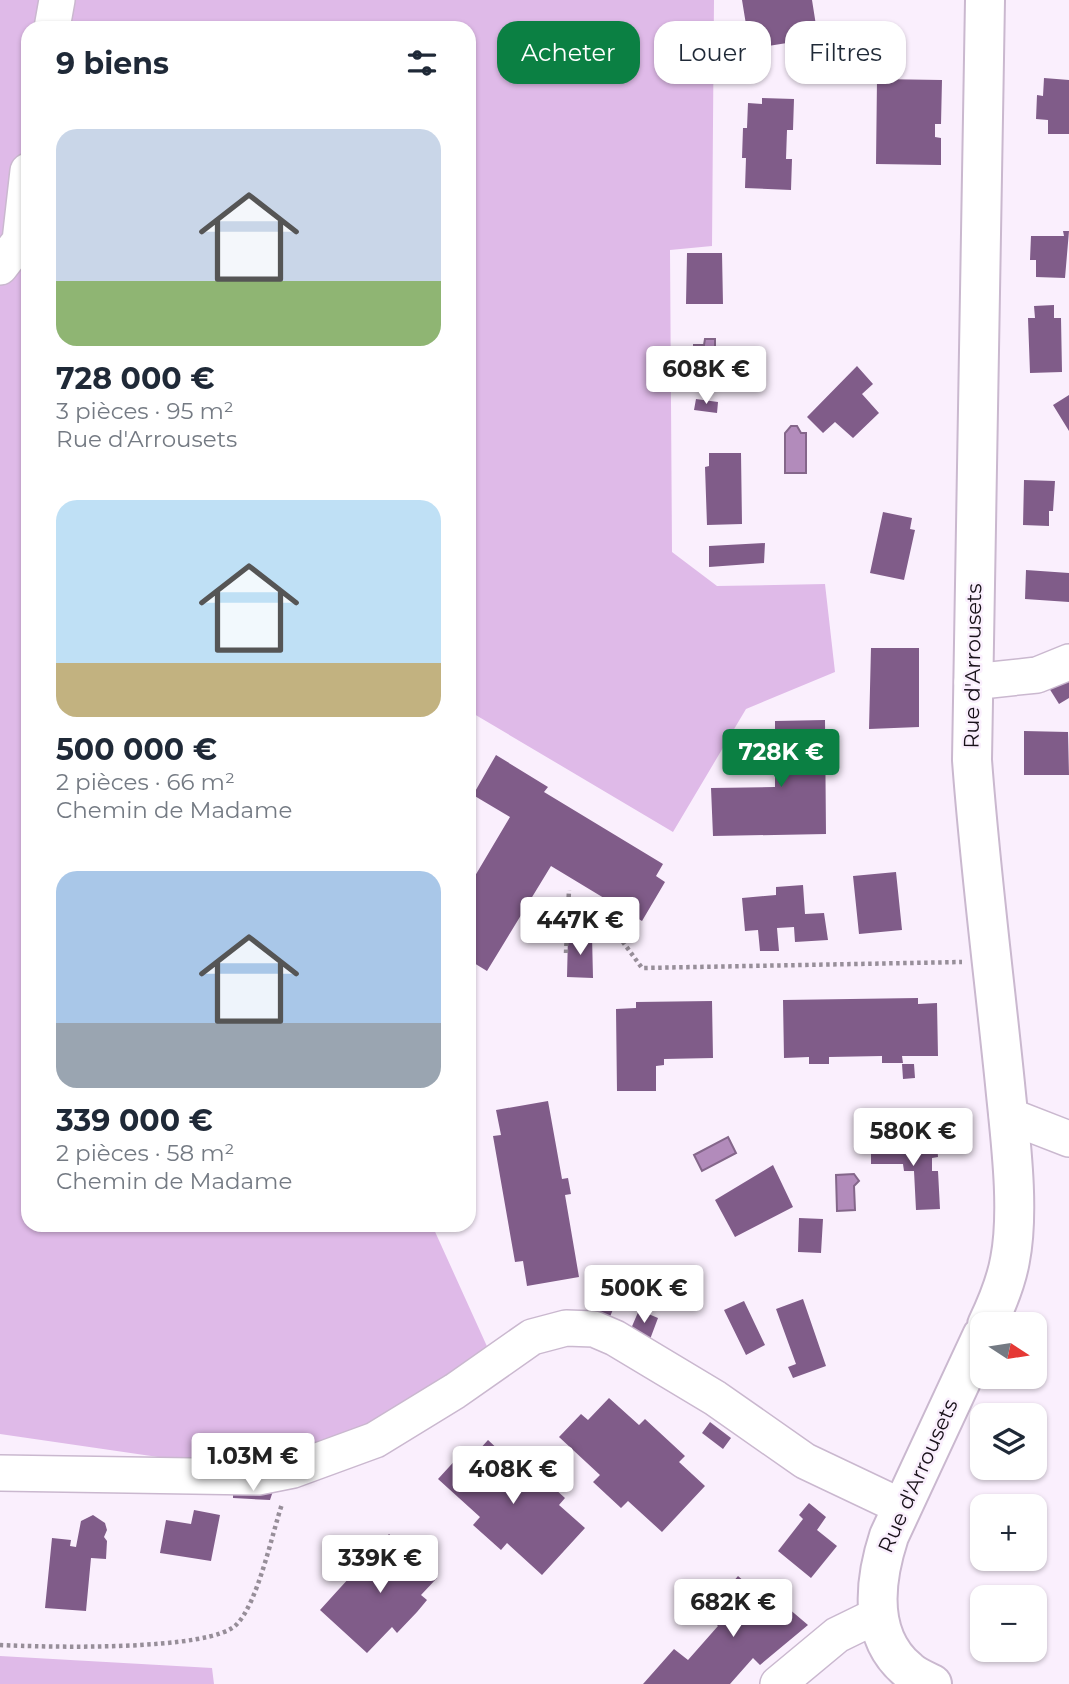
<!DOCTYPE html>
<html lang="fr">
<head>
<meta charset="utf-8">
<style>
  :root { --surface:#fff; --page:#f6f6f7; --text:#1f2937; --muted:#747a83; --accent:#0b8043 }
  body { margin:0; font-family:Montserrat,sans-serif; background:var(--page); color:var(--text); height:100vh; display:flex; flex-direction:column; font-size:26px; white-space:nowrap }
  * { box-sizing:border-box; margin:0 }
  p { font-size:23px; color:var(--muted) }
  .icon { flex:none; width:38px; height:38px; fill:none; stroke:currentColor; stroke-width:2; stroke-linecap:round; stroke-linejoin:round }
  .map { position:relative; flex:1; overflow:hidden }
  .sheet { position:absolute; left:21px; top:21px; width:455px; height:1211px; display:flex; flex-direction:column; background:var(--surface); border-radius:21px; box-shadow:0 2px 5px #0004 }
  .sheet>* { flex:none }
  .guide { position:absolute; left:497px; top:21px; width:466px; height:63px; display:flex; gap:14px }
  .needle { width:46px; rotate:102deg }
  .controls { position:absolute; left:970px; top:1312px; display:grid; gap:14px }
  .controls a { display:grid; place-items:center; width:77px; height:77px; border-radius:14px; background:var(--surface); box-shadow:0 2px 5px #0004; font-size:35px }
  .price { position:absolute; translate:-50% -60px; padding:0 16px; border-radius:7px; background:#fff; color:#222; font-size:23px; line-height:46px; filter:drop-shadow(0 2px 4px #0008) }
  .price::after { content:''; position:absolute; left:50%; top:42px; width:21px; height:16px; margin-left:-10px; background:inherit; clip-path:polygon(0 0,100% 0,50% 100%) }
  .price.current { background:var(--accent); color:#fff }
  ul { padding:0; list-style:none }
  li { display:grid; align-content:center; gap:14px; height:371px; padding:0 35px }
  li span { display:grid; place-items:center; height:217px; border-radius:21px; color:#555 }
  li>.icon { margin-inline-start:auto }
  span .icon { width:126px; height:126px; fill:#fffc; stroke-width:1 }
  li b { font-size:30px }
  h2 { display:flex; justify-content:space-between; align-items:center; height:84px; padding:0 35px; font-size:30px }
  .pill { padding:0 24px; border-radius:21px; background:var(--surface); box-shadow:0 2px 5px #0004; font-size:24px; line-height:63px }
  .pill.current { background:var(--accent); color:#fff }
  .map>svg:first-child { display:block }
  .green { fill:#dfbae8 }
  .water { fill:#b28bbb; stroke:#84668a; stroke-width:2 }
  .building { fill:#805c89 }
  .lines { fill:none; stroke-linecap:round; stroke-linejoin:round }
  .minor-casing { stroke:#cab8cf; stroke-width:38 }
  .major-casing { stroke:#cab8cf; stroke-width:42 }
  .path { stroke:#978e99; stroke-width:4.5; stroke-dasharray:3.5 3.5; stroke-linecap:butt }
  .minor { stroke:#fff; stroke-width:35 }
  .major { stroke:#fff; stroke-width:38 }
  .labels { text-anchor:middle; stroke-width:5; stroke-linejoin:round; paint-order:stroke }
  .street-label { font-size:21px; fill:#181119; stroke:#faeffd }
</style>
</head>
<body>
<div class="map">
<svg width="1069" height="1684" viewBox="0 0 1069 1684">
  <rect width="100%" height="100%" fill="#faeffd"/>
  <path class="green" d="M0,0h714l-2,246 -42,4 2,302 45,34 108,-2 10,88 -89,37 -73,123 -199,-118 -5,11v-697h-441v1197h404l58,128 -181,126 -309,-45z
    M0,1656l212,12 2,16h-214z"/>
  <path class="water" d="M705,339h10v46h-20l-1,-40h10z
    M791,426h6l4,7h5v40h-21v-40z
    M728,1137l8,16 -34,18 -8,-16z
    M854,1174l5,7 -5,5 1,24 -18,1 -1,-36z"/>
  <path class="building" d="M742,0h70l6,38 -68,11z
    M1044,78l25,2v54h-21v-14l-12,-1 1,-24 6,1z
    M877,79l65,1 -1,44h-6v13l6,1v27l-65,-1z
    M762,98l32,1 -1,31h-6l-1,29h6l-1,31 -46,-2 1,-30h-4l1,-30h4l1,-25 14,1z
    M1063,231h6l-4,47 -29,-1v-17h-6l1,-24h33z
    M687,253h35l1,51h-37z
    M1054,305v13h7l1,54 -32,1 -2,-55h7l-1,-12z
    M857,366l16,18 -11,10 17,19 -26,25 -18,-16 -12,11 -16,-16z
    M1069,395v36l-16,-26z
    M696,399l22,3 -1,11 -23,-3z
    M709,453h32l1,71 -35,1 -2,-58 4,-1z
    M1024,480l31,1 -2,30h-4v15l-26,-1z
    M883,512l29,6 -2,11 5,1 -11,50 -34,-7z
    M765,543l-1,20 -55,4v-21z
    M1026,570l43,3v29l-44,-3z
    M871,648h48v79l-50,2z
    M1069,677v21l-10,6 -10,-16z
    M825,720l1,114 -113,2 -2,-48 64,-1v-66z
    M1024,731l44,1 1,43h-45z
    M496,755l52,32 -4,5 119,72 -7,12 9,6 -23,39 -91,-55 -64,105 -18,-11v-74l41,-69 -37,-22z
    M896,872l6,58 -43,4 -6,-58z
    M803,885l2,29 19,-1 4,27 -33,2 -1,-15 -17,1 2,23h-19l-2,-21 -13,1 -3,-33 34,-3v-8z
    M568,936h24l1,42 -26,-1z
    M918,998v6l19,-1 1,53h-36l1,7h-21v-7l-53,1v7h-20v-7l-25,1 -1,-58z
    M712,1001l1,57 -49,1v6l-8,1v25h-39l-1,-82 20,-1v-6z
    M902,1064h12l1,14 -12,1z
    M548,1101l14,78 6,-1 3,16 -6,1 14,82 -52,9 -4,-25 -8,1 -22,-126 8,-1 -5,-25z
    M871,1142l66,1 1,14 -6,1v13h6l2,38 -24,1 -2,-39h-10l-1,-7h-32z
    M773,1165l20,42 -58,30 -20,-37z
    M799,1218l24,1 -2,34 -23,-1z
    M600,1293l17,7 -8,19 -15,-6z
    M803,1299l23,67 -33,12 -5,-11 8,-3 -20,-55z
    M744,1301l21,44 -19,10 -22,-45z
    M639,1310l19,8 -9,24 -19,-11z
    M609,1398l30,27 6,-6 40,37 -6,6 26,24 -43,46 -34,-31 -7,7 -28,-26 7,-7 -41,-38 22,-23 7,6z
    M710,1422l21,16 -8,11 -21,-16z
    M488,1440l30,28 6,-7 41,37 -6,7 26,23 -43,47 -35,-32 -6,7 -28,-25 7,-8 -42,-38 22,-24 8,7z
    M233,1486l41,2 -4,12 -37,-2z
    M809,1503l17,14 -9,13 20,16 -26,32 -33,-27 25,-32 -4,-4z
    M194,1510l26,5 -9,46 -51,-8 6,-33 25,4z
    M93,1515l12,8 2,7 -3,7 3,4 -1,18 -15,-1 -5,53 -41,-3 7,-70 19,2 -1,6 6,1 5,-26z
    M389,1534l48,44 -16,17 6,5 -10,12 -20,21 -5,-6 -25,26 -47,-43z
    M738,1576l24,21 6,-6 40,34 -48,40 -7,-7 -23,26h-87l31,-35 14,11 30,-34 -13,-12z"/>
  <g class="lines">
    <defs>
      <path id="minor" d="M52,28l5,-28
        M0,267l20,-26 8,-70
        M972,682l65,-7 32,-13
        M1007,1115l62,24
        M0,1473l258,4 35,-7 82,-30 80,-49 77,-54 34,-9 28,1 21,9 100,60 90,63 97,46
        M778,1684l59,-49 41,-20"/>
      <path id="major" d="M985,0l-13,760c8,108 22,216 33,324 5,52 15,125 5,176 -4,23 -13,44 -23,65
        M932,1684c-8,-4 -18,-8 -24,-14 -41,-34 -33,-91 -19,-134l93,-200"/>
    </defs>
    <use href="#minor" class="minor-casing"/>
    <use href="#major" class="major-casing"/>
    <path class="path" d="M567,926l45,1 30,41 320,-6
      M566,953l3,-63
      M0,1645c42,2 212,7 237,-21 21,-22 35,-90 45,-120"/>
    <use href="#minor" class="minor"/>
    <use href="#major" class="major"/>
  </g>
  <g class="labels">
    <g class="street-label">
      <text transform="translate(973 666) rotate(-89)" y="7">Rue d'Arrousets</text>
      <text transform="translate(918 1476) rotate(-66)" y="7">Rue d'Arrousets</text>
    </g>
  </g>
</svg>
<div class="controls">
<a><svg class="needle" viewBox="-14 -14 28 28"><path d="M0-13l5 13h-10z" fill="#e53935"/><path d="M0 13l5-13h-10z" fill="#747a83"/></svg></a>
<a><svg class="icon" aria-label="layers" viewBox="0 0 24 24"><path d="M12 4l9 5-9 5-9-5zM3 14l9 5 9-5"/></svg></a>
<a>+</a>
<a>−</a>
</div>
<b class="price" style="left:706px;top:406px">608K €</b>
<b class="price current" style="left:781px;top:789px">728K €</b>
<b class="price" style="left:580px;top:957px">447K €</b>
<b class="price" style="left:913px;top:1168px">580K €</b>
<b class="price" style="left:644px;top:1325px">500K €</b>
<b class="price" style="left:253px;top:1493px">1.03M €</b>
<b class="price" style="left:513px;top:1506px">408K €</b>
<b class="price" style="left:380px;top:1595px">339K €</b>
<b class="price" style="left:733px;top:1639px">682K €</b>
<div class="guide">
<a class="pill current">Acheter</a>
<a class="pill">Louer</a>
<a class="pill">Filtres</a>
</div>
<section class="sheet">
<h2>9 biens<svg class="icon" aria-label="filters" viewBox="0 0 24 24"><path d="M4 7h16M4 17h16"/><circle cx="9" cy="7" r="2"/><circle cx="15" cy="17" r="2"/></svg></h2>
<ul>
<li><span style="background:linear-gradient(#c9d6e8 70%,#8fb573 0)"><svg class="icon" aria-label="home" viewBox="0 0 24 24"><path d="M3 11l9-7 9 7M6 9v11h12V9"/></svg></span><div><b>728 000 €</b><p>3 pièces · 95 m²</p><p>Rue d'Arrousets</p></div></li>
<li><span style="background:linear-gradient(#bfe0f5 75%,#c2b280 0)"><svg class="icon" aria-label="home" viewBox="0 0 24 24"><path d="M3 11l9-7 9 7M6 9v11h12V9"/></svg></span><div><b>500 000 €</b><p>2 pièces · 66 m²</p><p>Chemin de Madame</p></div></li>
<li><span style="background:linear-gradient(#a9c7e8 70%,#9aa5b1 0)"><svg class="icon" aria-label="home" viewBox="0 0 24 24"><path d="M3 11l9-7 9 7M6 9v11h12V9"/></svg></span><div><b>339 000 €</b><p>2 pièces · 58 m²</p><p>Chemin de Madame</p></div></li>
</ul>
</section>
</div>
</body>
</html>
